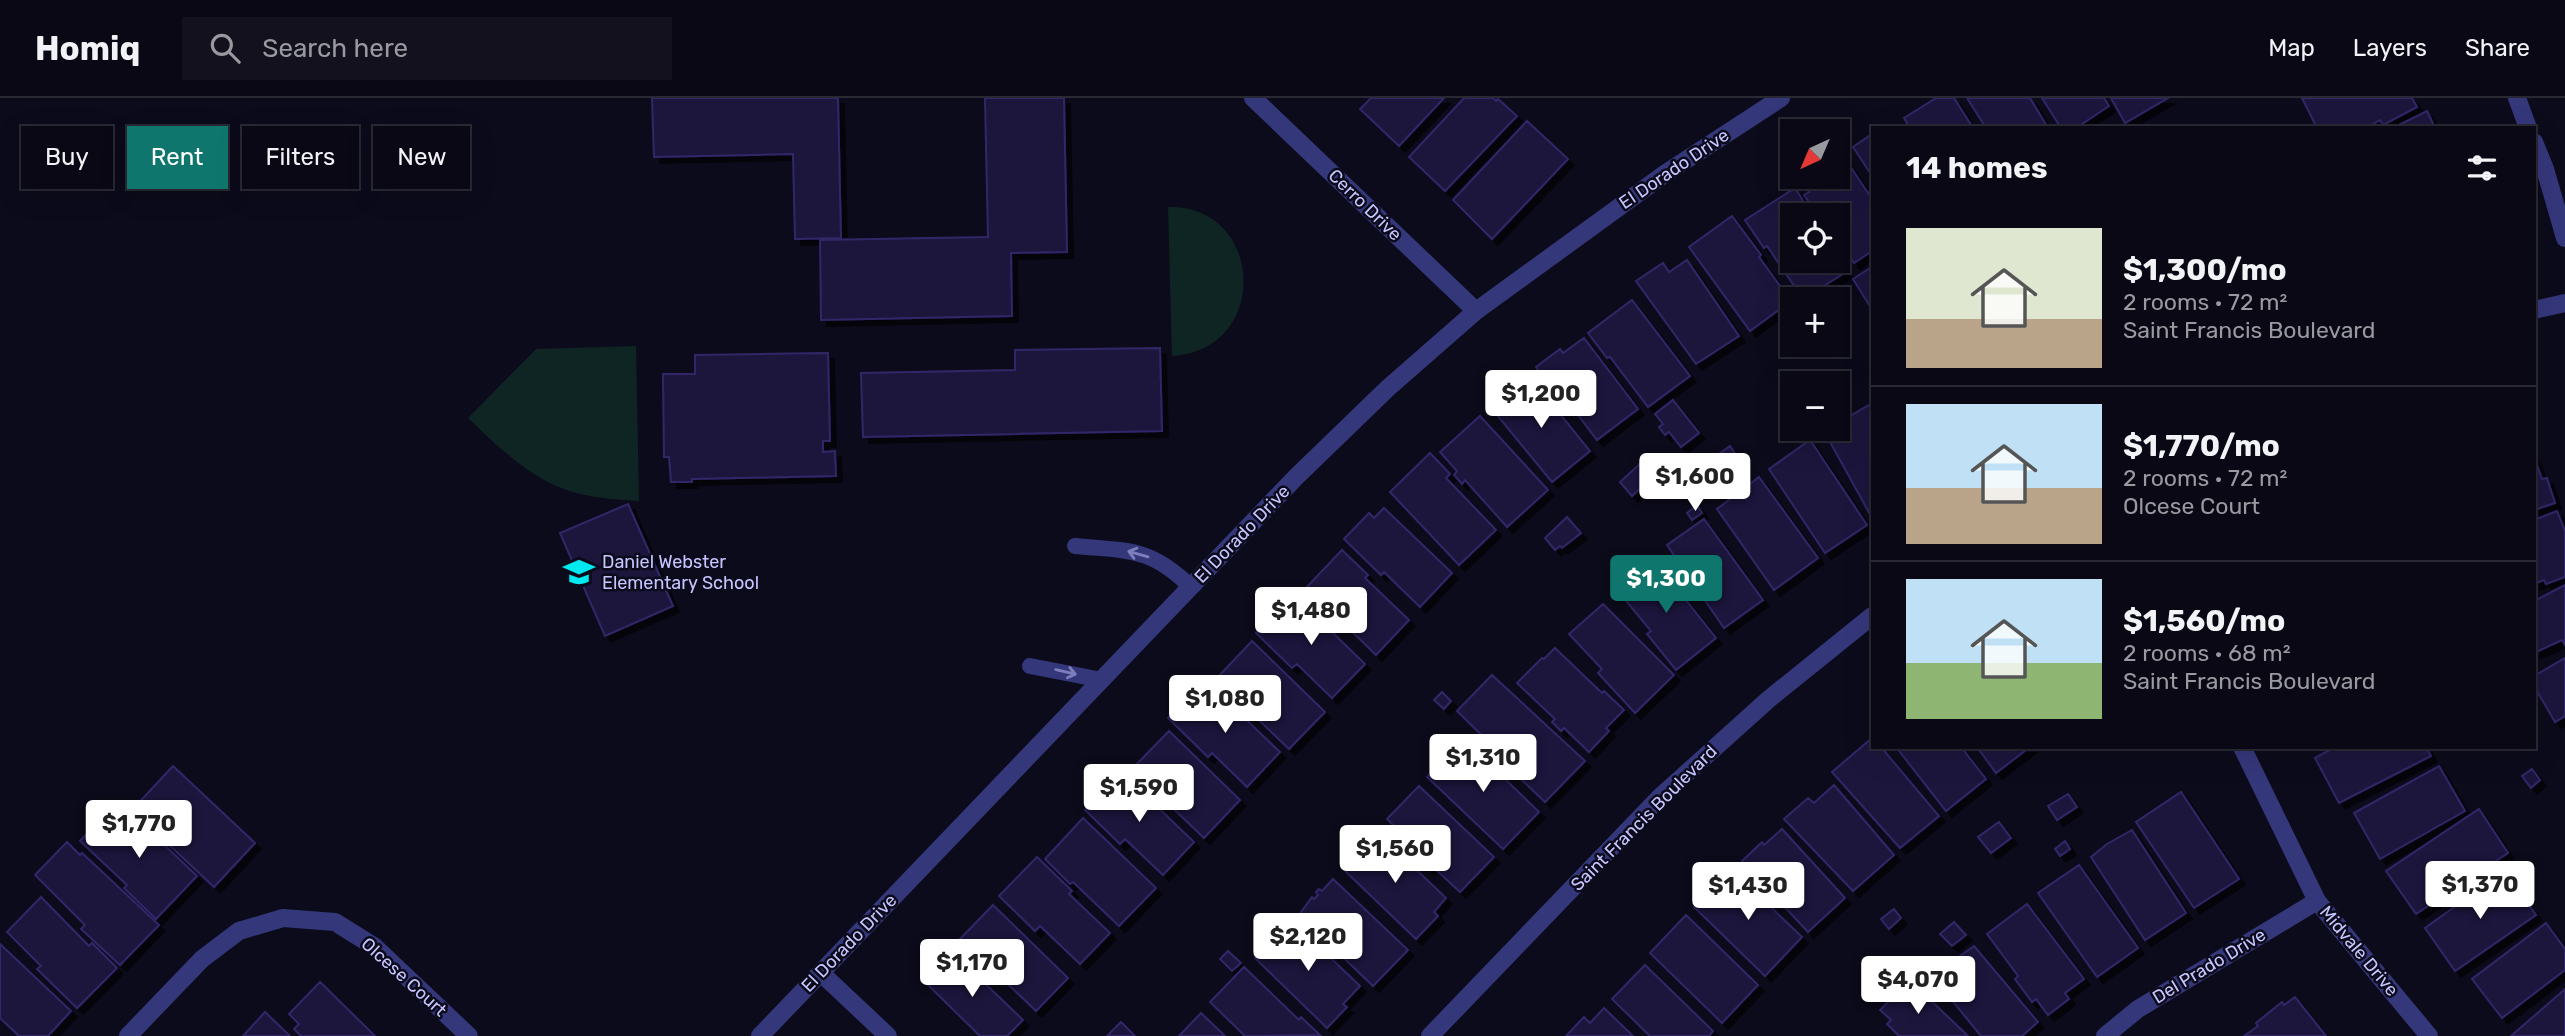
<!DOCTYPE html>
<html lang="en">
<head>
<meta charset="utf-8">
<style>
  :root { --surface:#090814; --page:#12111d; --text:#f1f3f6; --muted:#999aa0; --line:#292934; --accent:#0f766e }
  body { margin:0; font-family:Rubik,sans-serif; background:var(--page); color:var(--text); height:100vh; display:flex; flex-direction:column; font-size:26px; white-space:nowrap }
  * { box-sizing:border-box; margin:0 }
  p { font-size:23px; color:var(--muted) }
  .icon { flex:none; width:38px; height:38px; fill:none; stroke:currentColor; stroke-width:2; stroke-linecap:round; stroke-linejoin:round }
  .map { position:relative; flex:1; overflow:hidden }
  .sheet { position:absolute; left:1871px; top:28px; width:665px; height:623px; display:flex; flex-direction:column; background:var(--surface); border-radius:0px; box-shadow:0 7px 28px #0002,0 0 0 2px var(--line) }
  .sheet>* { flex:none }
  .banner { position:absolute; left:21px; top:28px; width:665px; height:63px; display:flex; gap:14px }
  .needle { width:46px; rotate:224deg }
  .buttons { position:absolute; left:1780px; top:21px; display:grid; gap:14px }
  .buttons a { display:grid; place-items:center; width:70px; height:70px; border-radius:0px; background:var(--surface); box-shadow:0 7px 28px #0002,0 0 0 2px var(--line); font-size:35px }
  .price { position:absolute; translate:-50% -60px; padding:0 16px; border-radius:7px; background:#fff; color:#222; font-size:23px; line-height:46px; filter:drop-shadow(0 2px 4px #0008) }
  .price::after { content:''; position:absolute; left:50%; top:42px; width:21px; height:16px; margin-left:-10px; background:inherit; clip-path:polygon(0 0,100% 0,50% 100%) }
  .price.selected { background:var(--accent); color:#fff }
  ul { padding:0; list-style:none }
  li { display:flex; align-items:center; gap:21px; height:175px; padding:0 35px }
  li+li { border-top:2px solid var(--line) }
  li span { display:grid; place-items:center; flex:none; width:196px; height:140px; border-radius:0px; color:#555 }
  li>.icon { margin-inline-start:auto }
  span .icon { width:84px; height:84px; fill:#fffc; stroke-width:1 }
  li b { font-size:30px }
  h2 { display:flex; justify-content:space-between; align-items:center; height:84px; padding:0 35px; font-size:30px }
  .chip { padding:0 24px; border-radius:0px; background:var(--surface); box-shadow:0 7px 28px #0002,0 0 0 2px var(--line); font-size:24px; line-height:63px }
  .chip.selected { background:var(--accent); color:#fff }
  header { display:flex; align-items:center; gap:42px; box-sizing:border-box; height:98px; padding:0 35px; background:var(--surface); border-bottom:2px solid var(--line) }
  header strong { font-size:33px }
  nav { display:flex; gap:38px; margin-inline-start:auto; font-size:24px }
  .search { width:490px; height:63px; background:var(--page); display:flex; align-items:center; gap:18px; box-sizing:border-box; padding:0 24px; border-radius:0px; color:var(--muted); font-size:26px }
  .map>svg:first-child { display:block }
  .green { fill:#0e2523 }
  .building { fill:#1c173c; stroke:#312868; stroke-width:2; filter:url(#shadow) }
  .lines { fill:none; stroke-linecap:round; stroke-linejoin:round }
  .service { stroke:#35377b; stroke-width:16 }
  .minor { stroke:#35377b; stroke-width:18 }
  .tertiary { stroke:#35377b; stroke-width:18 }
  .oneway { stroke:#7e7ebd }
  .labels { text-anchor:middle; stroke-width:5; stroke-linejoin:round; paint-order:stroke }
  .street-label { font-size:18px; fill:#c7c5ff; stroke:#0c0b1b }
  .poi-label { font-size:18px; fill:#c7c5ff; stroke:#0c0b1b; text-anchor:start }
</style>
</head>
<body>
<header>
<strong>Homiq</strong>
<div class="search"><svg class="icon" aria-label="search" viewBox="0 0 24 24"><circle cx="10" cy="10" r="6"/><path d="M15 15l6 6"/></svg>Search here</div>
<nav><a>Map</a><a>Layers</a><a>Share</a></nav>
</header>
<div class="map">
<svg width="2565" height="938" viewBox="0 0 2565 938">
  <defs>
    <filter id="shadow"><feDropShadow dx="6" dy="6" stdDeviation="0" flood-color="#0009"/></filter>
  </defs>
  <rect width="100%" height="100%" fill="#0c0b1b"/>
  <path class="green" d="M1168,109c96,-3 104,143 4,149z
    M636,248l3,155c-20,-1 -40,-3 -59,-7 -44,-10 -81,-46 -112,-76l68,-69z"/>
  <path class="building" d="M652,0h186l3,140 -46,1 -2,-85 -139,3z
    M985,0h79l3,154 -56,1 1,63 -191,4 -1,-80 168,-3z
    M1371,0h73l-45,48 -39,-37z
    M1464,0h29l3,3 2,-2 19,17 -72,75 -36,-34z
    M1936,0h18l19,30h-63l-6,-10z
    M1967,0h63l18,30h-62z
    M2042,0h62l5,8 -33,22h-15z
    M2111,0h57l-43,25z
    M2302,0h110l5,9 -34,18 -3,-5 -14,8h-49z
    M2427,13l8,17h-42z
    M1527,23l41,38 -76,80 -39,-39z
    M1872,36v42l-19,-29z
    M1842,56l30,45v52l-18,12 -16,-24v-24h-20l-14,-20 5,-3 -8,-11 6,-4h31v-20z
    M1795,90l17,27h-20v46l46,-2 8,13 -43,27 -36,-53 -3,2 -19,-28z
    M1732,118l29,39 -2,2 32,44 -41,30 -61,-84z
    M1687,162l52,76 -43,28 -60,-83 27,-18 6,9z
    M1870,170l2,4 -1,36 -18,-29z
    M1632,202l58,76 -42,31 -38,-50 -3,1 -19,-25z
    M1584,240l54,71 -41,31 -29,-38 -4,3 -28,-38 24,-18 3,4z
    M1160,250l2,83 -299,6 -2,-64 154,-3v-20z
    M828,255l2,88h-7v11l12,-1 1,25 -144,3v3h-21l-2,-25h-5l-1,-83h32v-19z
    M1823,273l8,12h-27z
    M1531,280l59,73 -38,31 -60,-73z
    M1673,302l26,33 -18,14 -12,-15 -4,3 -6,-8 4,-3 -8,-10z
    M1869,307l3,6v107l-48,-87 14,-2v-6z
    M1480,318l68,74 -41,37 -42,-47 -3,4 -8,-9 3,-4 -17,-19z
    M1810,342l57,85 -42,28 -56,-84z
    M1730,348l8,12 -10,7 -9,-11z
    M1430,355l20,21 -4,4 50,52 -37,35 -69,-73z
    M2534,359l8,22 5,-1 8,25 -21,7z
    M1642,364l12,14 -22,20 -12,-14z
    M1759,379l59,81 -44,32 -57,-81z
    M628,406l45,102 -68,30 -45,-103z
    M1697,407l5,8 -10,7 -5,-7z
    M1384,410l68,65 -32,34 -36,-35 -3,3 -37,-36 25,-26 5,5z
    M2557,413l8,20v46l-19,7 -2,-4 -10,4v-64z
    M1567,419l14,16 -19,15 -2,-2 -5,4 -10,-12z
    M1704,421l59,81 -39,28 -57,-83z
    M1342,452l26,25 -3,3 44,42 -33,35 -44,-43 -4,3 -25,-24z
    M1654,462l62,78 -40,32 -29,-36 4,-3 -34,-41z
    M2565,487v60l-3,-5 -28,13v-52z
    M1297,500l68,66 -33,34 -35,-34 -5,4 -36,-35 21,-22 4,3z
    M1603,506l71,71 -39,38 -37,-40 4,-4 -33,-35z
    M1252,543l73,71 -36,37 -73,-70z
    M1555,550l47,45 2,-2 20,19 -18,18 3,3 -20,21 -25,-24 -3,3 -9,-9 3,-3 -38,-36 25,-25 2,1z
    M2565,560v58l-10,6 -21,-36v-10z
    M1492,577l93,86 -40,41 -38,-36 3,-3 -53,-52z
    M1212,589l68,65 -33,35 -35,-34 -4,4 -40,-39 23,-24 8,7z
    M1442,594l9,9 -7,8 -10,-9z
    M1169,633l71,69 -36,38 -46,-44 -2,2 -26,-25z
    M1872,640v9h9l58,69 -39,32 -68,-76z
    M1464,641l75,73 -36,37 -76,-72z
    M1896,649h65l25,32 -40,32z
    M1977,649h53l-34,26z
    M2335,649h91l5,9 -92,47 -24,-45z
    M173,668l82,77 -41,44 -82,-77z
    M2439,668l26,45 -85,48 -26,-46z
    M2532,671l8,11 -9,8 -9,-12z
    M1121,674l73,70 -31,33 -38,-36 -5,5 -35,-34z
    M1834,687l60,70 -41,36 -69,-72 24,-21 6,5z
    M1419,688l75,71 -34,35 -29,-27 -3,4 -11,-11 5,-5 -35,-34z
    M2181,694l58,87 -45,29 -58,-86z
    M2068,696l9,13 -20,13 -9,-14z
    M118,703l79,75 -41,43 -32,-31 3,-3 -47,-44z
    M2479,711l29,44 -92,61 -30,-43z
    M1083,720l73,70 -37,38 -46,-44 -3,2 -25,-25z
    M1999,724l12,16 -20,15 -13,-16z
    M1782,731l63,69 -37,34 -66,-71 20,-19 2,3z
    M2132,732l54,83 -41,27 -54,-83 16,-13z
    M1377,734l69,66 -12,14 4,4 -22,23 -74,-71z
    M2065,743l5,8 -10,7 -5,-7z
    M67,744l13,13 2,-2 77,72 -39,40 -39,-36 4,-4 -50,-50z
    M1037,759l35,34 -3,3 41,39 -30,31 -40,-38 -5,5 -36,-35z
    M2079,767l59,83 -41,29 -59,-84z
    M1731,771l71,68 -37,39 -71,-69z
    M2505,773l31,44 -81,56 -30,-43z
    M1333,781l75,71 -35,36 -74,-71 13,-18 2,2 4,-4 -2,-3 3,-3 3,2z
    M41,799l48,49 3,-3 25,25 -40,40 -40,-39 4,-3 -34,-34z
    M2027,806l57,75 -19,14 4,6 -21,16 -12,-16 -4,3 -17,-23 3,-3 -31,-42z
    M993,807l75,73 -32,33 -46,-44 -7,7 -8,-8 2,-3 -21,-20z
    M1894,811l7,9 -12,11 -8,-10z
    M1686,817l72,70 -36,38 -72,-70z
    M1291,822l69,66 -17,18 4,3 -20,21 -72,-70z
    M1954,824l12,13 -14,11 -12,-12z
    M2546,825l19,26v21l-63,48 -30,-39z
    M0,846l71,67 -23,25h-29l-19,-18z
    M1974,848l64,76 -16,14h-41l-49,-60z
    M1228,853l13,12 -9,8 -12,-12z
    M952,854l71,68 -16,16h-27l-56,-55z
    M1645,867l68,66 -4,5h-59l-38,-37z
    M1244,869l55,53 2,-3 19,18 -75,1 -35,-34z
    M320,884l55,54h-74l-7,-7 5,-5 -10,-10z
    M1908,884l11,11 2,-2 47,45h-69l-12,-12 4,-4 -11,-10z
    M2565,891v47h-54z
    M2295,899l31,39h-82l14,-10 -2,-3 26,-21 2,3z
    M1604,910l29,28h-67l18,-19 6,6z
    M265,914l25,24h-47z
    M1201,915l24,23h-46z
    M1121,924l14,14h-28z"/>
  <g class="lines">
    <path class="service" d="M1075,448c54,5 75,1 116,41
      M1030,568l72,14"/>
    <path class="minor" d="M1253,0l223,213
      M2242,649l75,154 112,135
      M821,875l67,63
      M128,938l74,-77 37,-28 44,-13 52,4 40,25 94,89
      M760,938l536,-559 92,-89 88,-77 190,-138 115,-75
      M2105,938l33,-27 179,-108"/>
    <path class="tertiary" d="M2517,0l11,30
      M2534,44l11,27 20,69
      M2534,212l31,-7
      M1430,938l230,-239 109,-98 103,-83"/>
  </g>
  <defs><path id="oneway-shaft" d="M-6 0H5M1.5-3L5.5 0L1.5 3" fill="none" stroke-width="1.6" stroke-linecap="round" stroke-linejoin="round" transform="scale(1.75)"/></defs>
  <g class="oneway">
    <use href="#oneway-shaft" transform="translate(1138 456) rotate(-164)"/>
    <use href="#oneway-shaft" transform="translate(1066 574) rotate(13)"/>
  </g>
  <defs>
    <symbol id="school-bare" viewBox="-9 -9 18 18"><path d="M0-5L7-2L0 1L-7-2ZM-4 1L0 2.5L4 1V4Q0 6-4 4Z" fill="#00e9f0" stroke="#0c0b1b" stroke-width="2.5" paint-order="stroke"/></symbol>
  </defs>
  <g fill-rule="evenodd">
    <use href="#school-bare" x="557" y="452" width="44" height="44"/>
  </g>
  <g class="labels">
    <g class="street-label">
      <text transform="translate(1674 71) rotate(-34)" y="6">El Dorado Drive</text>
      <text transform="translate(1365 107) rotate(44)" y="6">Cerro Drive</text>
      <text transform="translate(1242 436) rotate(-46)" y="6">El Dorado Drive</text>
      <text transform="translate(1644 720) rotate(-45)" y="6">Saint Francis Boulevard</text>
      <text transform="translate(849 845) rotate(-46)" y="6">El Dorado Drive</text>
      <text transform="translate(2359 853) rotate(50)" y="6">Midvale Drive</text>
      <text transform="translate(2209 868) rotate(-31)" y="6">Del Prado Drive</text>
      <text transform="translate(404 879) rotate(42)" y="6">Olcese Court</text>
    </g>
    <g class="poi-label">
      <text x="602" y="470">Daniel Webster<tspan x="602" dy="21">Elementary School</tspan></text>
    </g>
  </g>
</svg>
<div class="buttons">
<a><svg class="needle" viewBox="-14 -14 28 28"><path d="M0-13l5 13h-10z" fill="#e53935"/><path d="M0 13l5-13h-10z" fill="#999aa0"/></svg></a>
<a><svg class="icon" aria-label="locate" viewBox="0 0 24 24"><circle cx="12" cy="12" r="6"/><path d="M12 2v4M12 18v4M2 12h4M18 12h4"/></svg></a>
<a>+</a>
<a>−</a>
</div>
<b class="price" style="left:1541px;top:332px">$1,200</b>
<b class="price" style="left:1695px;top:415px">$1,600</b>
<b class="price selected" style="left:1666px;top:517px">$1,300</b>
<b class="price" style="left:1311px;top:549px">$1,480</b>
<b class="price" style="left:1225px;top:637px">$1,080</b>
<b class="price" style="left:1483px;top:696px">$1,310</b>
<b class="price" style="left:1139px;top:726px">$1,590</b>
<b class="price" style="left:139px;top:762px">$1,770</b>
<b class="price" style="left:1395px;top:787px">$1,560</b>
<b class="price" style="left:2480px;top:823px">$1,370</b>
<b class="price" style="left:1748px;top:824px">$1,430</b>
<b class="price" style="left:1308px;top:875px">$2,120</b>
<b class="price" style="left:972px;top:901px">$1,170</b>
<b class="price" style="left:1918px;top:918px">$4,070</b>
<div class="banner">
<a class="chip">Buy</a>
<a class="chip selected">Rent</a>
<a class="chip">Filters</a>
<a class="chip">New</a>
</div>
<section class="sheet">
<h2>14 homes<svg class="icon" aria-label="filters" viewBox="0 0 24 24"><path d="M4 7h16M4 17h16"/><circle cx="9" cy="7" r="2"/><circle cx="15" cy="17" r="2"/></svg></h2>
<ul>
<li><span style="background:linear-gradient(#dfe7d0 65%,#b9a48a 0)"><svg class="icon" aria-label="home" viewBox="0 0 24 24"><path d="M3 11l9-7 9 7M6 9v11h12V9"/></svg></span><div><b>$1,300/mo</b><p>2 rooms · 72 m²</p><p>Saint Francis Boulevard</p></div></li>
<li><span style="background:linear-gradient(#bfe0f5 60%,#b9a48a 0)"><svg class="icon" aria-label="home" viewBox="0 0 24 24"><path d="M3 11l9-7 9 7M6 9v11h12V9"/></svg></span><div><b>$1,770/mo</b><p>2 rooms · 72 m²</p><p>Olcese Court</p></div></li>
<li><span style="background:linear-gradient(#bfe0f5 60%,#8fb573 0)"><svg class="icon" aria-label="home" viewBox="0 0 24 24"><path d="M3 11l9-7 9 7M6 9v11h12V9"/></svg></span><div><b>$1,560/mo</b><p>2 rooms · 68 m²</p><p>Saint Francis Boulevard</p></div></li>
</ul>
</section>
</div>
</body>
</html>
